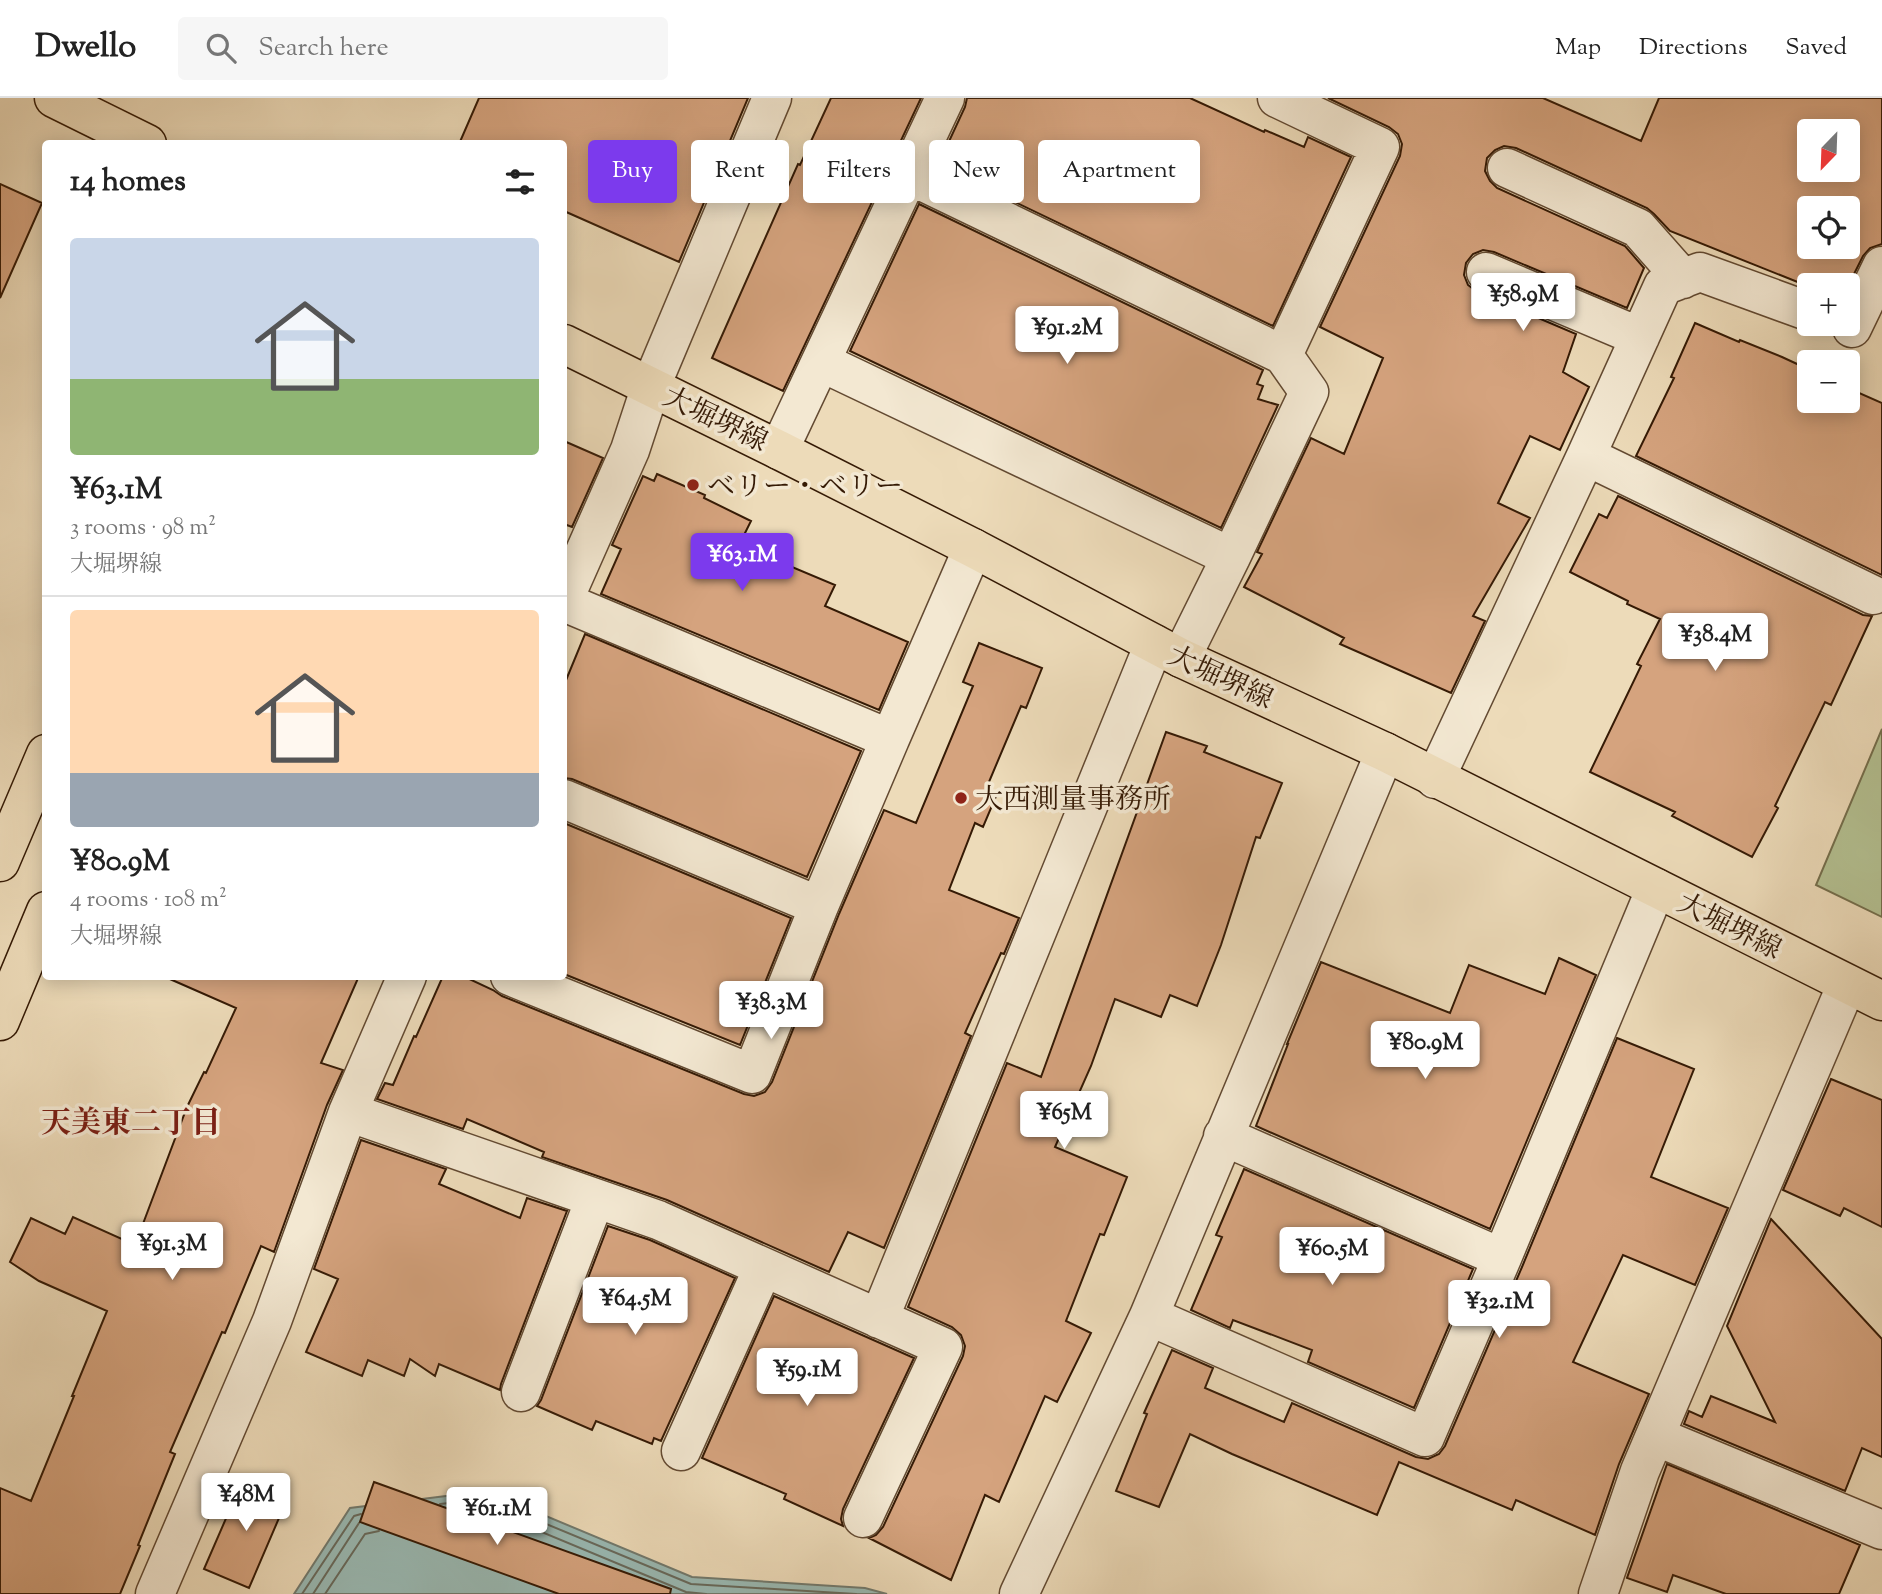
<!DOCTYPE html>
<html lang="en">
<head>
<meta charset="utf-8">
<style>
  :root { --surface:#fff; --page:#f6f6f6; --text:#222; --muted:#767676; --line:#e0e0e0; --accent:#7c3aed }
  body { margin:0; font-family:"Sorts Mill Goudy","Noto Serif JP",serif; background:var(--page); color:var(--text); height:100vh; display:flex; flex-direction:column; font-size:26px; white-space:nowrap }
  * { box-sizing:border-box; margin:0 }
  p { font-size:23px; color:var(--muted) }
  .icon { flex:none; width:38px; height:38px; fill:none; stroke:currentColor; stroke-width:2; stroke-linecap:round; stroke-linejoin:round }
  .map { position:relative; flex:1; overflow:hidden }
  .details { position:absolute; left:42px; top:42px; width:525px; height:840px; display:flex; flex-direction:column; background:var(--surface); border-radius:7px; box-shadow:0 4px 18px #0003 }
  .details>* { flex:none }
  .banner { position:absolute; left:588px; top:42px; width:665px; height:63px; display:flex; gap:14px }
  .needle { width:46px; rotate:203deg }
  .fabs { position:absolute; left:1797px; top:21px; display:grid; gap:14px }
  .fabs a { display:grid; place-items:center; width:63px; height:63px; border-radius:7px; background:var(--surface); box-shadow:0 4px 18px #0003; font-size:35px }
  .price { position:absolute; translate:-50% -60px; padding:0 16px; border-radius:7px; background:#fff; color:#222; font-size:23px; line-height:46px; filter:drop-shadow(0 2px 4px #0008) }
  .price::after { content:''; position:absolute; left:50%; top:42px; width:21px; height:16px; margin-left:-10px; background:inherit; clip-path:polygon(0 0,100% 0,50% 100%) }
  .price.selected { background:var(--accent); color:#fff }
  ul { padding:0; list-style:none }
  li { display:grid; align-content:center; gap:14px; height:371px; padding:0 28px }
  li+li { border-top:2px solid var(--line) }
  li span { display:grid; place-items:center; height:217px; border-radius:7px; color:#555 }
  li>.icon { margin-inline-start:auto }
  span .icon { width:126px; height:126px; fill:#fffc; stroke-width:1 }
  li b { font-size:30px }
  h2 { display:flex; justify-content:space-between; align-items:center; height:84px; padding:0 28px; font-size:30px }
  .pill { padding:0 24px; border-radius:7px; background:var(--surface); box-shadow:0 4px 18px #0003; font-size:24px; line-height:63px }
  .pill.selected { background:var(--accent); color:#fff }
  header { display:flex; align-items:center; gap:42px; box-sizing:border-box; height:98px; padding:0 35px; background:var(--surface); border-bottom:2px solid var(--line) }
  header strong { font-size:33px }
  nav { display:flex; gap:38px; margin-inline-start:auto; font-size:24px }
  .search { width:490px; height:63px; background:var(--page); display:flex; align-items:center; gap:18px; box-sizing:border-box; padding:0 24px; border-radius:7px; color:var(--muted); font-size:26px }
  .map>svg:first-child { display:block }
  .green { fill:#b4c192; stroke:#746e4c; stroke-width:2 }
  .water { fill:#9abab4; stroke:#727a6e; stroke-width:2 }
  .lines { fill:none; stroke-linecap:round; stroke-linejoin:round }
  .shore { stroke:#686a5c; stroke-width:2 }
  .building { fill:#d5a37e; stroke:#351a05; stroke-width:2; fill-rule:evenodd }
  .minor-casing { stroke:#634a32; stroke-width:41 }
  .major-casing { stroke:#351a05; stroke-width:41 }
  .minor { stroke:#f3e8d2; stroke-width:38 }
  .major { stroke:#eddbb9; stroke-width:38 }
  .poi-dot { fill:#8f2418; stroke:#f3e8d2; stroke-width:2.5 }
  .labels { text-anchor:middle; stroke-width:7; stroke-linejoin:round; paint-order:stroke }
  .street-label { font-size:28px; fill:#351a05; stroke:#f3e8d2 }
  .poi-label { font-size:28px; fill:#351a05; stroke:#f3e8d2; text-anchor:start }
  .neighbourhood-label { font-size:30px; font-weight:bold; fill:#7a1f14; stroke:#f3e8d2 }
</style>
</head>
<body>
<header>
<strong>Dwello</strong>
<div class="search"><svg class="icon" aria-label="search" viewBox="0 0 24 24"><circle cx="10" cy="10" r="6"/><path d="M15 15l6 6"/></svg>Search here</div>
<nav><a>Map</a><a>Directions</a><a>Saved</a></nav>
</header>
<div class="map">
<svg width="1882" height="1496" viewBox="0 0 1882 1496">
  <rect width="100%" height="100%" fill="#eddbb9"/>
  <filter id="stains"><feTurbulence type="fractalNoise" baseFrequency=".00286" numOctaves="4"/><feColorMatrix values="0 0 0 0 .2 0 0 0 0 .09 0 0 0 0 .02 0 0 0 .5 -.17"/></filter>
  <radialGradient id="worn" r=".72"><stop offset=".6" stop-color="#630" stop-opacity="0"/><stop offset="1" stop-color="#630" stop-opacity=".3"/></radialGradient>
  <path class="green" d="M1882,631v188l-66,-32z"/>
  <path class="water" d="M486,1393l206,86 173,11 22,6h-593l56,-86z"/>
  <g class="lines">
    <path class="shore" d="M440,1406l46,-5 205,85 165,10
      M459,1413l25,-3 202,84 20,2
      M302,1496l52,-78 7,-2
      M313,1496l46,-71
      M325,1496l40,-60 14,-3"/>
  </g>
  <path class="building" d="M479,0h269l-69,164 -115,-51v-67h-105z
    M831,0h90l-138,293 -71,-33 86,-194 2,1z
    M967,0h223l74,34 1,-2 39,17 4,-10 43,20 -78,169 -335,-161 27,-58z
    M1328,0h215l98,43 18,-43h223v146l-12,4 -7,8 -15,30 -38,-1v2l-140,-56 -16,-17 -7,-6 -131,-60 -12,-2 -9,4 -8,8 -2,13 5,10 7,7 128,58 19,22 -17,40 -133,-56 -11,-2 -10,4 -7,9 -2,12 4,10 9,7 99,42 -13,38 26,15 -29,63 -30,-14 -32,67 32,15 -57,98 12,5 -34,72 -111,-49 4,-6 -100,-51 18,-33 -5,-2 54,-114 33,16 39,-96 -63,-31 80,-171 2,-12 -4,-10 -9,-7zM1810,33h38v39h-38zM1810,110h38v39h-38z
    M0,86l42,19 -42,95z
    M919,106l344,166 -6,14 6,2 -5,13 20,6 -57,123 -371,-177z
    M1695,225l44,19 1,-2 42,17 28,13v31h38v-13l34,15v172l-246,-119 38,-78 -3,-1z
    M564,343l39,17 -31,69 -8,-3z
    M657,376l48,21 -1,3 47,23 -7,14 40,19 -4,8 55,23 -10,21 83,36 -29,68 -278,-116 20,-45 -9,-4 31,-69 11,5z
    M1618,398l245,119 9,1 -41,89 -6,-3 -50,104 3,2 -26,49 -80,-41 3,-4 -85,-40 51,-106 -4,-2 23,-45 -33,-15 1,-3 -58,-29 29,-58 8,4z
    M585,536l276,117 -54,126 -235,-98 -8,-1v-93z
    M979,545l63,25 -16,40 -5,-2 -35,83 11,5 -14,33 -8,-4 -26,67 70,28 -15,36 -3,-1 -36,80 6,3 -87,212 -36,-16 -19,40 -162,-72 -125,-43 2,-5 -77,-33 -4,10 -86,-30 8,-16 8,2 21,-49 2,1 27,-61h20l30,14 9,6 242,98 10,2 11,-4 7,-10 67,-168 45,-104 32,13 57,-137 -10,-4z
    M1166,634l41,14 -3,6 78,31 -22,55 -4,-1 -35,108 -24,61 -27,-11 -9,22 -46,-18 -24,67 -36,81 72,30 -23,58 -4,-1 -34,87 25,12 -34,69 -12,-6 -46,106 -14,-7 -34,85 -82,-42 7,-3 7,-8 80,-171 2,-10 -4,-11 -9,-8 -44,-20 99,-244 34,14z
    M564,725l227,95 -51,127 -176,-71z
    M1559,860l37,17 -106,254 -234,-103 32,-82h-1l34,-82 129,51 19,-48 76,29z
    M163,878h196l-38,87 22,7 -16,35 -53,147 -13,-6 -36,87 -3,-1 -52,120 5,2 -37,91 2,1 -20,48h-120v-106l31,13 43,-105h-2l35,-85 -68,-30 -29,-19 21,-44 34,16 8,-17 62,28 52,-138 17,-35 2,1 30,-65z
    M1617,940l77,31 -43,108 77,31 -33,77 -72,-30 -50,107 76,32 -30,70 -24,71 -79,-35 -4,10 -113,-48 -22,53 -145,-61 -42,-20 -31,73 -43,-16 31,-77 -3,-1 28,-63 41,18 -8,20 79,34 8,-19 124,54 12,2 11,-5 6,-8 77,-179z
    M1831,981l51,21v127l-38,-19 -4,8 -57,-26z
    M361,1042l85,29 -7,15 81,34 7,-20 40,13 -66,173 -1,6 -61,-26 -4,12 -25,-17 -6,17 -36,-16 -6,16 -56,-24 32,-73 -24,-10z
    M1244,1071l229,100 -59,139 -106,-46 4,-12 -79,-30 -3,8 -39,-18 31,-73 -6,-2z
    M1771,1121l111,120v118l-20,-9 -17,43 -161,-67 5,-13 13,6 9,-21 64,26 -48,-96z
    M608,1128l42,14 85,38 -74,163 -7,-3 -2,6 -56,-23 -4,9 -55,-24 4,-6z
    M774,1198l140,62 -71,151 -2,10 2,7 -59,-27 2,-5 -84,-36z
    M1667,1366l193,81 -21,49h-113l-53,-19 -6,17 -40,-14z
    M244,1379l44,20 -39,91 -45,-19z
    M374,1384l297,107 -1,5h-111l-199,-72z"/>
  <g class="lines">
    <defs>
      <path id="minor" d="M1277,0l103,49 -97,208
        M1507,70l131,60 45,51
        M909,77l374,180 26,37 -78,165 -50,101
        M1486,174l154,65
        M1852,230l30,-62
        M821,264l410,195
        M779,352l166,-352
        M1586,358l287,139
        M564,501l66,-149 21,-64 121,-288
        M564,504l326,137 83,-191
        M1435,681l151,-323 77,-170 37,-14 110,40
        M564,701l255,107 71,-167
        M510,878l242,98 67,-168
        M348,1014l310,108 285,127 -80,171
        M1223,1038l279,122
        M1149,1218l276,121 77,-179 154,-370
        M879,1221l275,-675
        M521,1294l74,-193
        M1655,1338l227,94
        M681,1353l82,-183
        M155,1496l117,-273 76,-209 59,-136
        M1019,1496l130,-278 236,-564
        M1598,1496l42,-123 207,-487"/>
      <path id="major" d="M54,0l93,46
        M564,246l215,106 194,98 208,110 204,94 497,249
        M0,764l46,-108
        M0,923l46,-110"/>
    </defs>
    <use href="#minor" class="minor-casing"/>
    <use href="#major" class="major-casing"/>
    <use href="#minor" class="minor"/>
    <use href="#major" class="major"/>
  </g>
  <g class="poi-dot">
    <circle cx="693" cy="387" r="7"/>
    <circle cx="961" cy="700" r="7"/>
  </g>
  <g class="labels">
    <g class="street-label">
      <text transform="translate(716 320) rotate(26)" y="10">大堀堺線</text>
      <text transform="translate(1221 578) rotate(25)" y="10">大堀堺線</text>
      <text transform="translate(1730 827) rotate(27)" y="10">大堀堺線</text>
    </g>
    <g class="poi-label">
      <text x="707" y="397">ベリー・ベリー</text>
      <text x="975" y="710">大西測量事務所</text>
    </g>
    <g class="neighbourhood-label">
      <text x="131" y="1034">天美東二丁目</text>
    </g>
  </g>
  <rect width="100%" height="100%" filter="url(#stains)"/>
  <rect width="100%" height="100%" fill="url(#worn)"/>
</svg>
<div class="fabs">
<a><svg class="needle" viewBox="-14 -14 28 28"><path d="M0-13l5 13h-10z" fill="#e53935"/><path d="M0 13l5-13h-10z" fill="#767676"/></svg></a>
<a><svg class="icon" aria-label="locate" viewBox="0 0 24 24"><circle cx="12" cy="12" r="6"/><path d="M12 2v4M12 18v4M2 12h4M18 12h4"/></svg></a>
<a>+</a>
<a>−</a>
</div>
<b class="price" style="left:1523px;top:235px">¥58.9M</b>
<b class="price" style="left:1067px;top:268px">¥91.2M</b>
<b class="price selected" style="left:742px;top:495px">¥63.1M</b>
<b class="price" style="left:1715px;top:575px">¥38.4M</b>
<b class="price" style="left:771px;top:943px">¥38.3M</b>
<b class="price" style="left:1425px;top:983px">¥80.9M</b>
<b class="price" style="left:1064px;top:1053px">¥65M</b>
<b class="price" style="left:172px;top:1184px">¥91.3M</b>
<b class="price" style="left:1332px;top:1189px">¥60.5M</b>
<b class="price" style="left:635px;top:1239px">¥64.5M</b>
<b class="price" style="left:1499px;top:1242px">¥32.1M</b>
<b class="price" style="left:807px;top:1310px">¥59.1M</b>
<b class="price" style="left:246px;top:1435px">¥48M</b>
<b class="price" style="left:497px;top:1449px">¥61.1M</b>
<div class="banner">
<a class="pill selected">Buy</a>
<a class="pill">Rent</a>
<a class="pill">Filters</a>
<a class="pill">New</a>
<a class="pill">Apartment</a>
</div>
<section class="details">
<h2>14 homes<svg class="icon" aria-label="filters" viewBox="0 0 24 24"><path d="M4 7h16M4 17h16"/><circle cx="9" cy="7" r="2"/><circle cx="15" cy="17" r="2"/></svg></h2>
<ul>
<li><span style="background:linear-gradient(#c9d6e8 65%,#8fb573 0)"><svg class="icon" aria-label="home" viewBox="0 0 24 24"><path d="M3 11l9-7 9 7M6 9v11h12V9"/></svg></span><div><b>¥63.1M</b><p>3 rooms · 98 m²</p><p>大堀堺線</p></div></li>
<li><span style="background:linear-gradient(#ffd9b3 75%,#9aa5b1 0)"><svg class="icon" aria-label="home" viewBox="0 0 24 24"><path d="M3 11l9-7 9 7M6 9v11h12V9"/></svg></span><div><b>¥80.9M</b><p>4 rooms · 108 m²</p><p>大堀堺線</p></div></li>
</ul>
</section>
</div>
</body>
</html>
